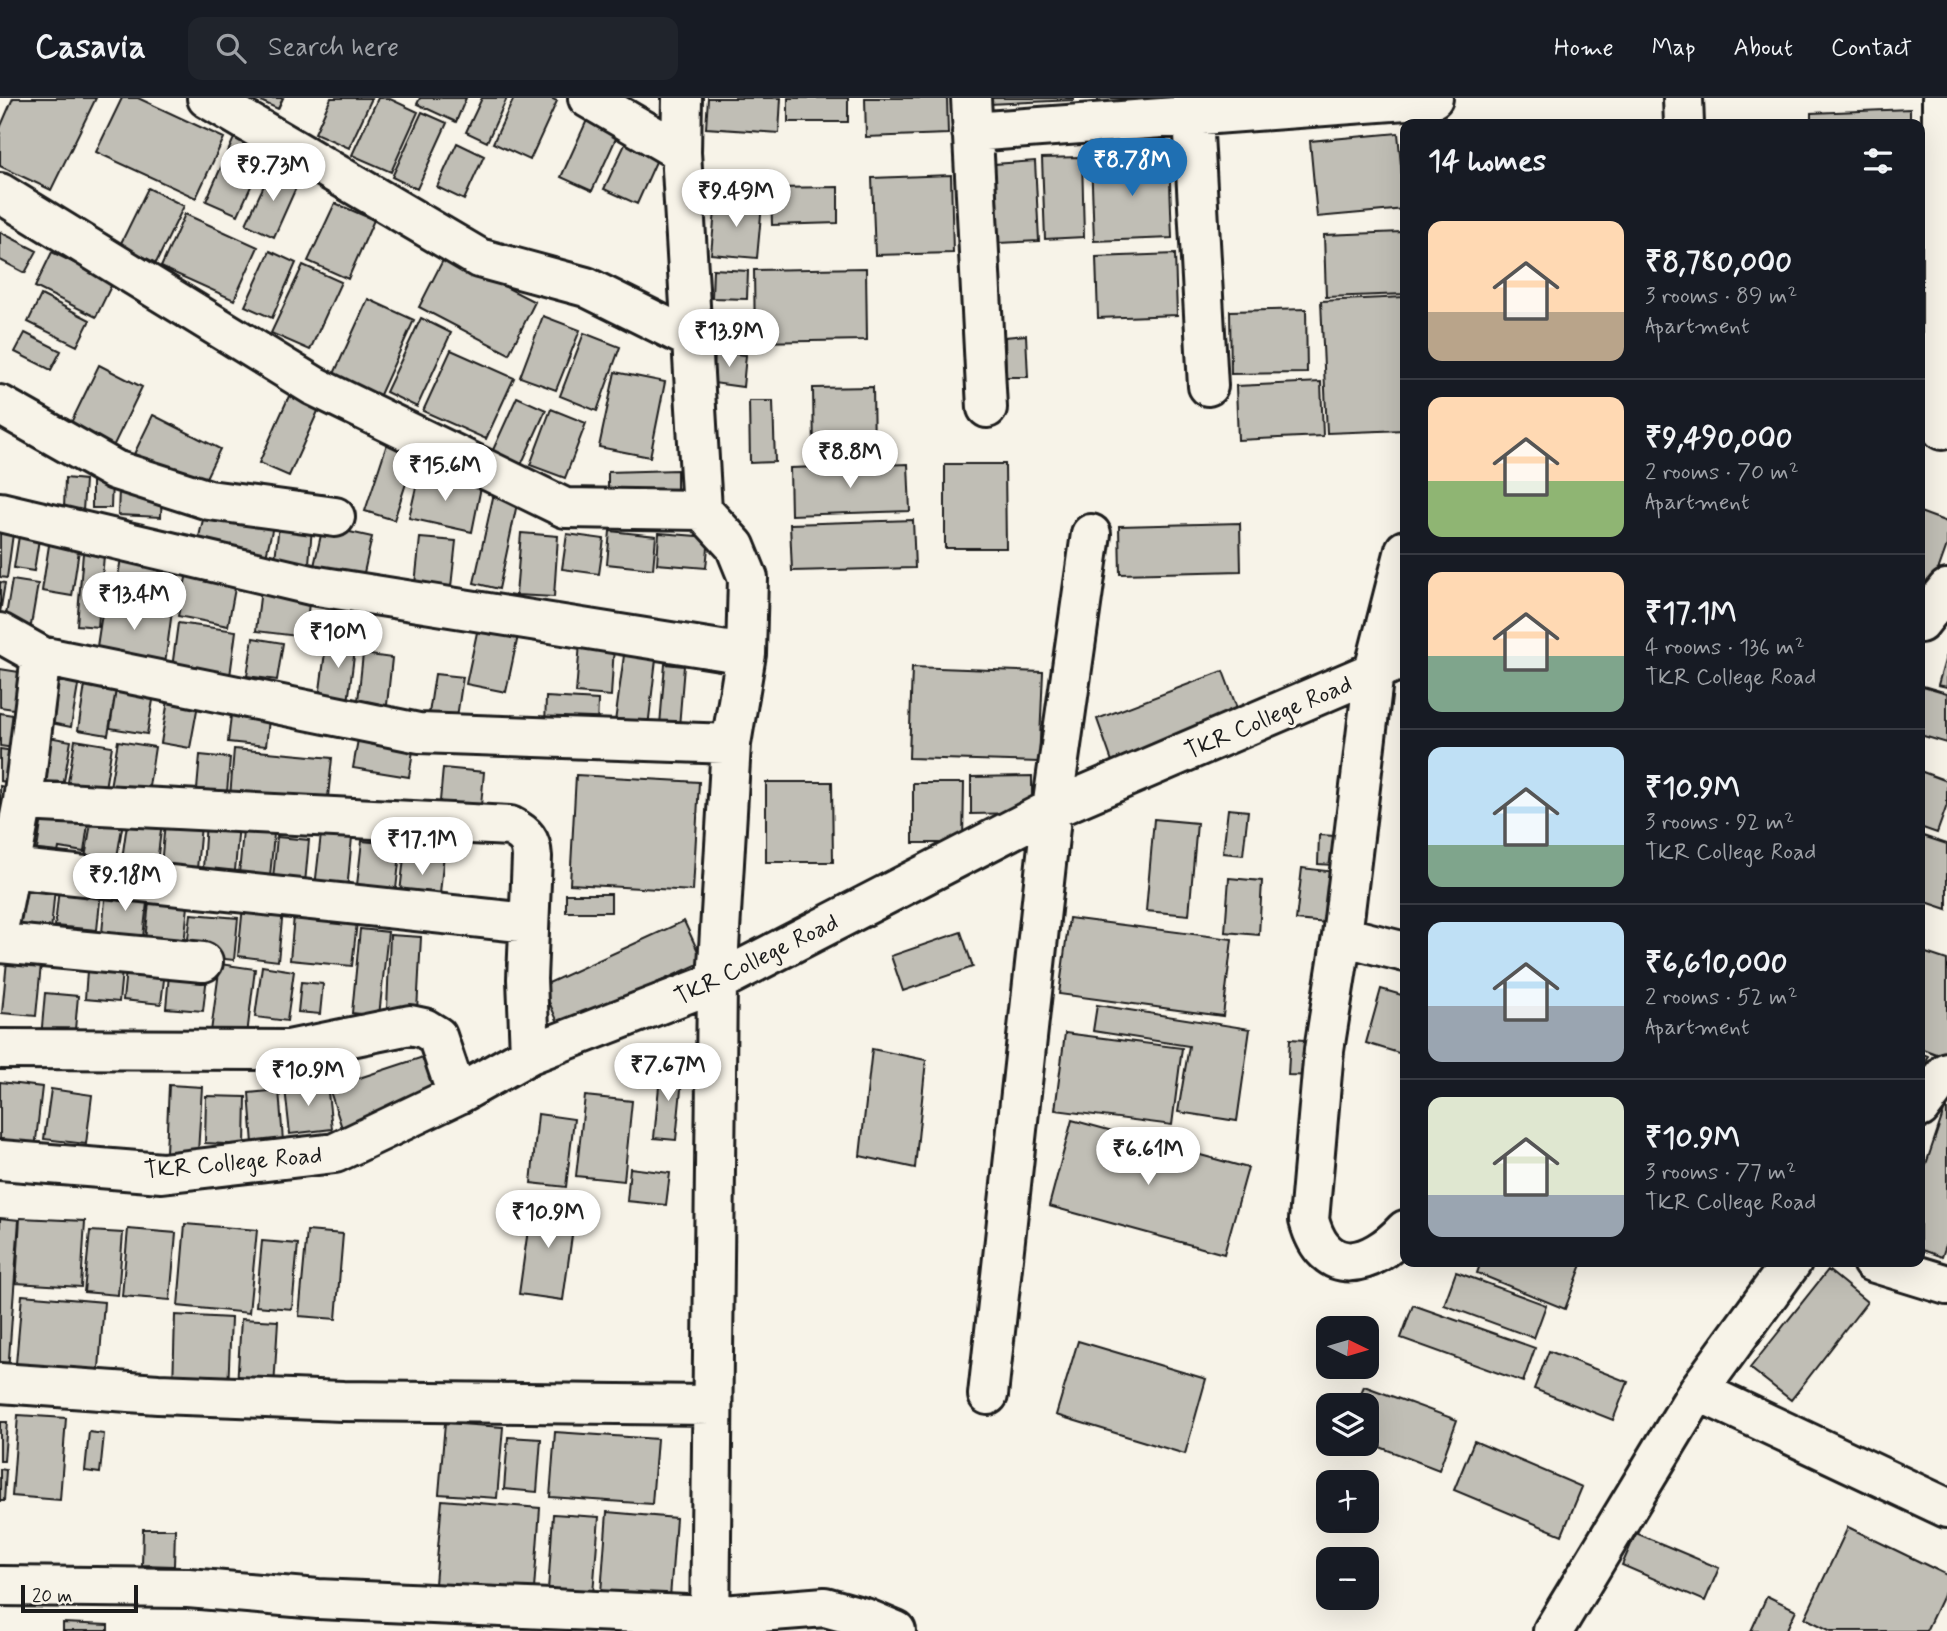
<!DOCTYPE html>
<html lang="en">
<head>
<meta charset="utf-8">
<style>
  :root { --surface:#171b24; --page:#20242c; --text:#f1f3f6; --muted:#9ea1a6; --line:#363941; --accent:#1f6fb2 }
  body { margin:0; font-family:Mynerve,sans-serif; background:var(--page); color:var(--text); height:100vh; display:flex; flex-direction:column; font-size:26px; white-space:nowrap }
  * { box-sizing:border-box; margin:0 }
  p { font-size:23px; color:var(--muted) }
  .icon { flex:none; width:38px; height:38px; fill:none; stroke:currentColor; stroke-width:2; stroke-linecap:round; stroke-linejoin:round }
  .map { position:relative; flex:1; overflow:hidden }
  .sheet { position:absolute; left:1400px; top:21px; width:525px; height:1148px; display:flex; flex-direction:column; background:var(--surface); border-radius:14px; box-shadow:0 7px 28px #0002 }
  .sheet>* { flex:none }
  .needle { width:46px; rotate:95deg }
  .controls { position:absolute; left:1316px; top:1218px; display:grid; gap:14px }
  .controls a { display:grid; place-items:center; width:63px; height:63px; border-radius:14px; background:var(--surface); box-shadow:0 7px 28px #0002; font-size:35px }
  .scale { position:absolute; left:21px; bottom:18px; width:117px; box-sizing:border-box; padding-left:7px; border:4px solid #1c1c1c; border-top:0; font-size:19px; line-height:24px; white-space:nowrap; color:#1c1c1c; -webkit-text-stroke:5px #f7f3e8; paint-order:stroke }
  .price { position:absolute; translate:-50% -60px; padding:0 16px; border-radius:24px; background:#fff; color:#222; font-size:23px; line-height:46px; filter:drop-shadow(0 2px 4px #0008) }
  .price::after { content:''; position:absolute; left:50%; top:42px; width:21px; height:16px; margin-left:-10px; background:inherit; clip-path:polygon(0 0,100% 0,50% 100%) }
  .price.active { background:var(--accent); color:#fff }
  ul { padding:0; list-style:none }
  li { display:flex; align-items:center; gap:21px; height:175px; padding:0 28px }
  li+li { border-top:2px solid var(--line) }
  li span { display:grid; place-items:center; flex:none; width:196px; height:140px; border-radius:14px; color:#555 }
  li>.icon { margin-inline-start:auto }
  span .icon { width:84px; height:84px; fill:#fffc; stroke-width:1 }
  li b { font-size:30px }
  h2 { display:flex; justify-content:space-between; align-items:center; height:84px; padding:0 28px; font-size:30px }
  header { display:flex; align-items:center; gap:42px; box-sizing:border-box; height:98px; padding:0 35px; background:var(--surface); border-bottom:2px solid var(--line) }
  header strong { font-size:33px }
  nav { display:flex; gap:38px; margin-inline-start:auto; font-size:24px }
  .search { width:490px; height:63px; background:var(--page); display:flex; align-items:center; gap:18px; box-sizing:border-box; padding:0 24px; border-radius:14px; color:var(--muted); font-size:26px }
  .map>svg:first-child { display:block }
  .building { fill:#c0beb5; stroke:#1c1c1c; stroke-width:2 }
  .lines { fill:none; stroke-linecap:round; stroke-linejoin:round }
  .minor-casing { stroke:#1c1c1c; stroke-width:44 }
  .minor { stroke:#f7f3e8; stroke-width:38 }
  .labels { text-anchor:middle; stroke-width:6; stroke-linejoin:round; paint-order:stroke }
  .street-label { font-size:24px; fill:#1c1c1c; stroke:#f7f3e8 }
</style>
</head>
<body>
<header>
<strong>Casavia</strong>
<div class="search"><svg class="icon" aria-label="search" viewBox="0 0 24 24"><circle cx="10" cy="10" r="6"/><path d="M15 15l6 6"/></svg>Search here</div>
<nav><a>Home</a><a>Map</a><a>About</a><a>Contact</a></nav>
</header>
<div class="map">
<svg width="1947" height="1533" viewBox="0 0 1947 1533">
  <rect width="100%" height="100%" fill="#f7f3e8"/>
  <filter id="ink" filterUnits="userSpaceOnUse"><feTurbulence type="fractalNoise" baseFrequency=".0143" numOctaves="2"/><feDisplacementMap in="SourceGraphic" scale="14" xChannelSelector="R" yChannelSelector="G"/><feConvolveMatrix kernelMatrix="1 2 1 2 8 2 1 2 1" color-interpolation-filters="sRGB"/></filter>
  <g filter="url(#ink)">
    <path class="building" d="M13,0h83l-45,92 -51,-24v-38z
      M122,0h16l86,40 -28,60 -100,-46z
      M254,0h29l-5,11z
      M331,0h41l-23,50 -34,-15z
      M378,0h10l30,14 -27,60 -39,-17z
      M420,0h46l-10,24 -39,-18z
      M482,0h25l-20,44 -21,-10z
      M514,0h37l6,3 -27,59 -37,-17z
      M708,0h73l-2,35 -73,-5z
      M788,0h60v24h-60z
      M865,0h82l1,36 -82,3z
      M988,0h86v2l-85,4z
      M1098,0h69l1,2 -70,3z
      M1910,11v15h-99v-11z
      M422,14l25,11 -30,66 -25,-12z
      M587,22l31,14 -26,57 -31,-14z
      M1398,35l7,76 -88,8 -7,-76z
      M234,40l32,15 -28,62 -32,-14z
      M627,42l32,15 -22,49 -33,-15z
      M457,45l27,13 -20,44 -27,-13z
      M1169,56l3,84 -78,3 -3,-83z
      M1082,59l2,80 -39,2 -3,-81z
      M1035,63l4,80 -41,2 -4,-79z
      M272,70l27,13 -25,56 -28,-13z
      M951,77l2,78 -78,2 -3,-77z
      M838,89v36l-66,2 -1,-37z
      M148,90l36,18 -28,57 -36,-18z
      M716,102l46,4 -5,54 -46,-4z
      M335,105l39,17 -26,59 -40,-18z
      M185,116l73,33 -24,53 -73,-33z
      M0,134l37,19 -12,22 -25,-13z
      M1402,134l3,62 -79,3 -2,-62z
      M270,153l26,12 -24,55 -27,-12z
      M52,154l61,30 -17,35 -61,-30z
      M1175,156l2,61 -79,3 -2,-61z
      M445,158l90,46 -26,52 -90,-47z
      M303,167l38,17 -31,68 -39,-17z
      M866,170l1,72 -112,2 -1,-72z
      M713,171l35,2 -1,28 -35,-1z
      M41,197l49,25 -13,26 -49,-24z
      M1405,199v133l-78,3 -6,-132z
      M368,201l46,21 -35,77 -46,-21z
      M1306,211l1,64 -76,1 -1,-63z
      M543,218l37,14 -24,60 -36,-13z
      M421,220l30,15 -34,74 -31,-15z
      M25,235l36,18 -10,19 -36,-18z
      M584,235l36,14 -23,64 -37,-15z
      M1026,237l2,42h-22l-1,-40z
      M1920,247h8l3,72 -11,1z
      M451,252l63,28 -28,61 -63,-28z
      M715,254l31,3 -3,32 -30,-4z
      M99,267l43,22 -34,70 -43,-22z
      M615,274l50,10 -15,75 -51,-10z
      M1321,284l2,54 -85,4 -2,-54z
      M873,289l1,64 -60,2 -1,-65z
      M289,298l30,13 -30,67 -30,-13z
      M517,299l29,13 -25,55 -29,-13z
      M749,303h24l2,61 -25,1z
      M551,311l35,14 -21,55 -35,-13z
      M153,317l67,34 -19,39 -67,-34z
      M387,346l29,9 -22,67 -29,-9z
      M908,366l2,47 -119,4 -1,-47z
      M945,366h60l1,84h-61z
      M677,372v34l-69,1v-33z
      M419,376l62,13 -9,45 -63,-14z
      M65,380l20,2 -2,31 -19,-1z
      M92,382h20l-1,28h-19z
      M119,391l43,2 -1,26 -43,-2z
      M494,395l24,6 -19,90 -25,-6z
      M205,413l68,15 -7,30 -68,-15z
      M1920,414l27,10v23l-25,70 -2,-1z
      M913,422l2,48 -123,3 -2,-47z
      M1240,425l1,48 -121,3 -1,-48z
      M279,427l33,3 -3,35 -34,-4z
      M323,428l49,11 -9,40 -49,-11z
      M610,433l46,5 -3,33 -46,-5z
      M0,434l13,2 -6,44 -7,-1z
      M51,434l30,5 -9,59 -30,-5z
      M521,435l37,3 -4,61 -38,-2z
      M659,435l50,4 -3,31 -49,-4z
      M567,436l37,5 -5,35 -37,-5z
      M19,438l20,3 -5,32 -20,-3z
      M420,440l36,3 -5,46 -36,-3z
      M84,443l21,2 -7,84 -21,-2z
      M121,460l58,8 -5,37 -59,-9z
      M187,475l49,10 -8,43 -50,-10z
      M12,482l26,4 -9,53 -26,-4z
      M0,484l5,1 -5,30z
      M261,491l49,6 -5,42 -49,-6z
      M104,502l68,11 -7,53 -69,-11z
      M336,506l32,6 -4,25 -33,-6z
      M178,525l58,8 -6,45 -58,-8z
      M479,525l40,8 -13,61 -40,-8z
      M327,539l29,4 -8,61 -29,-4z
      M253,540l30,5 -6,37 -30,-4z
      M580,545l34,3 -3,50 -35,-3z
      M1947,555v34l-9,-2z
      M363,556l29,4 -6,56 -29,-4z
      M624,557l32,4 -8,68 -33,-5z
      M665,566l19,2 -5,61 -19,-2z
      M912,569l131,5 -4,90 -130,-4z
      M0,571l32,5 -5,37 -27,-4z
      M1223,573l18,48 -127,48 -17,-48z
      M44,576l35,6 -8,47 -35,-7z
      M435,576l28,3 -7,47 -28,-4z
      M86,581l31,5 -9,51 -30,-5z
      M117,585l38,6 -8,45 -37,-6z
      M1923,588l24,7v50l-27,-8v-38z
      M169,596l30,5 -9,49 -29,-5z
      M546,599l52,3 -1,29 -52,-3z
      M232,608l38,5 -4,35 -38,-4z
      M0,615l26,4 -5,32 -21,-3z
      M360,630l55,9 -6,40 -56,-9z
      M43,638l28,5 -8,46 -28,-5z
      M75,642l37,6 -7,42 -37,-6z
      M118,643l37,6 -7,46 -38,-6z
      M0,651l20,3 -5,31 -15,-2z
      M234,651l98,9 -5,49 -97,-10z
      M200,657l30,3 -4,45 -30,-2z
      M443,670l41,4 -4,45 -41,-5z
      M1920,673l27,10v24l-10,28 -17,-6z
      M576,677l123,7 -6,109 -123,-7z
      M1032,678v37l-61,1v-37z
      M766,684h66l1,80h-67z
      M913,685h51l-1,60h-50z
      M0,688l15,3 -4,27 -11,-2z
      M1228,711l20,2 -5,44 -20,-2z
      M43,713l46,6 -5,35 -25,-4 -3,16 -21,-2z
      M93,713l31,5 -9,53 -31,-5z
      M128,719l34,5 -6,49 -35,-5z
      M1154,721l43,4 -8,92 -43,-4z
      M206,722l33,3 -4,48 -32,-2z
      M165,724l36,3 -4,44 -36,-3z
      M243,733l31,3 -5,53 -31,-3z
      M321,736l31,3 -5,54 -32,-4z
      M1319,737l16,1 -2,29 -15,-1z
      M1920,737l27,9v65l-27,-9z
      M277,739l32,3 -5,54 -32,-4z
      M362,743l39,4 -6,53 -39,-4z
      M405,751l39,4 -5,52 -40,-4z
      M1302,770l41,5 -6,51 -41,-4z
      M60,780l42,4 -5,48 -42,-4z
      M1229,780l33,3 -3,54 -34,-3z
      M12,785l43,4 -4,44 -43,-4z
      M106,791l42,5 -5,43 -41,-4z
      M566,796h45v18h-45z
      M149,804l39,4 -5,48 -39,-4z
      M243,808l40,4 -5,51 -40,-5z
      M191,816l47,4 -4,42 -48,-5z
      M294,818l63,6 -5,44 -62,-6z
      M1069,820l163,21 -9,77 -164,-22z
      M684,823l19,41 -143,65 -18,-41z
      M360,831l28,3 -9,84 -27,-3z
      M961,834l12,35 -70,24 -12,-35z
      M390,837l31,2 -4,74 -30,-2z
      M8,852l34,4 -6,62 -34,-3z
      M1920,853l27,9v98l-27,-10z
      M88,858l35,4 -4,42 -34,-3z
      M127,861l39,4 -5,41 -38,-4z
      M170,865l38,4 -5,44 -37,-3z
      M220,866l35,5 -9,74 -36,-4z
      M262,868l32,5 -7,50 -32,-4z
      M301,884l22,2 -3,30 -22,-2z
      M1381,891l24,7v59l-39,-12z
      M45,895l33,3 -4,45 -33,-3z
      M1097,907l153,24 -13,92 -59,-9 11,-66 -96,-15z
      M1065,935l117,15 -10,77 -117,-15z
      M1290,941l29,2 -2,35 -29,-1z
      M872,951l54,11 -11,108 -55,-12z
      M1920,955l8,3 -8,29z
      M423,959l13,40 -94,31 -13,-40z
      M661,968l22,3 -7,71 -22,-2z
      M0,984l42,5 -7,62 -35,-4z
      M327,985l5,46 -42,5 -5,-46z
      M169,987l33,2 -4,66 -32,-1z
      M51,991l41,6 -6,49 -42,-5z
      M279,992l4,51 -30,3 -4,-51z
      M206,998l40,1 -1,48 -40,-2z
      M585,998l47,5 -8,80 -48,-5z
      M1945,1010h2v134l-5,15 -22,-8v-67z
      M538,1016l36,5 -8,68 -35,-4z
      M1072,1022l176,48 -24,86 -175,-48z
      M630,1070l40,5 -4,32 -39,-4z
      M532,1103l44,6 -13,93 -44,-6z
      M0,1120l19,2 -11,152 -8,-1z
      M20,1120l65,3 -4,66 -65,-4z
      M185,1126l72,6 -8,83 -71,-7z
      M128,1131l48,4 -6,67 -48,-4z
      M90,1133l33,2 -5,62 -34,-3z
      M307,1133l36,3 -7,85 -37,-3z
      M262,1143l36,3 -6,65 -36,-3z
      M1481,1164h102l-18,47 -88,-36z
      M1828,1172l39,32 -76,98 -41,-32z
      M1456,1174l90,33 -12,33 -90,-33z
      M22,1197l82,7 -6,80 -83,-7z
      M1413,1207l122,43 -12,34 -122,-44z
      M175,1217l56,3 -3,72 -55,-2z
      M241,1221l37,2 -4,67 -37,-2z
      M1078,1243l128,38 -21,75 -129,-39z
      M1549,1253l79,31 -15,38 -79,-31z
      M1364,1288l93,34 -18,50 -72,-28v-37h-11z
      M18,1317l48,3 -6,82 -48,-4z
      M0,1324h7l-3,39h-4z
      M445,1325l58,4 -6,71 -58,-4z
      M89,1334l15,2 -4,39 -15,-2z
      M555,1334l102,7 -5,65 -102,-7z
      M508,1339l33,2 -4,53 -33,-3z
      M1474,1343l108,46 -20,48 -108,-45z
      M0,1371l6,1 -2,31h-4z
      M442,1402l98,8 -7,95 -99,-7z
      M607,1414l69,6 -6,80 -69,-5z
      M553,1416l46,3 -6,77 -45,-3z
      M1848,1429l99,48v12l-21,44h-95l-26,-13z
      M143,1431h32l-1,37 -32,-1z
      M1636,1435l83,35 -14,33 -83,-36z
      M1767,1498l29,14 -10,21h-35z
      M63,1525l45,2v6h-45z"/>
    <g class="lines">
      <defs>
        <path id="minor" d="M207,0l272,160 107,29 105,52
          M588,0l93,54
          M682,0l-1,54 21,358 33,36 13,32 -2,76 -15,90 -14,238 -7,649
          M971,0l16,310
          M1192,0l16,288
          M1683,0l1,26
          M1942,0v332
          M972,34l461,-34
          M0,95l314,193 251,122 137,2
          M0,307l115,65 94,30 126,17
          M0,414l311,73 435,69
          M1405,452l-31,121 -32,265 -18,114 -15,170c16,60 62,47 96,10
          M1920,525l27,-34
          M0,535l41,23 378,77 312,11
          M23,703l487,25c16,8 21,14 22,31l-5,122 3,75
          M9,770l520,55
          M0,822l23,-119 18,-145
          M1342,838l63,16
          M0,845l203,19
          M0,951l288,1 122,-25 14,3 13,8 20,59
          M1920,1010l27,-36
          M0,1062l162,13 173,-20 122,-58 73,-41 187,-72 335,-173 353,-151
          M1872,1164l75,23
          M0,1285l158,11 185,7 369,4
          M1698,1293l249,117
          M988,1297l64,-586 39,-275
          M0,1488l188,2 130,11 392,17 115,-9 40,11 31,13
          M1553,1533l145,-240 94,-129"/>
      </defs>
      <use href="#minor" class="minor-casing"/>
      <use href="#minor" class="minor"/>
    </g>
  </g>
  <g class="labels">
    <g class="street-label">
      <text transform="translate(1268 619) rotate(-23)" y="8">TKR College Road</text>
      <text transform="translate(756 861) rotate(-26)" y="8">TKR College Road</text>
      <text transform="translate(233 1064) rotate(-5)" y="8">TKR College Road</text>
    </g>
  </g>
</svg>
<div class="controls">
<a><svg class="needle" viewBox="-14 -14 28 28"><path d="M0-13l5 13h-10z" fill="#e53935"/><path d="M0 13l5-13h-10z" fill="#9ea1a6"/></svg></a>
<a><svg class="icon" aria-label="layers" viewBox="0 0 24 24"><path d="M12 4l9 5-9 5-9-5zM3 14l9 5 9-5"/></svg></a>
<a>+</a>
<a>−</a>
</div>
<div class="scale">20 m</div>
<b class="price active" style="left:1132px;top:100px">₹8.78M</b>
<b class="price" style="left:273px;top:105px">₹9.73M</b>
<b class="price" style="left:736px;top:131px">₹9.49M</b>
<b class="price" style="left:729px;top:271px">₹13.9M</b>
<b class="price" style="left:850px;top:392px">₹8.8M</b>
<b class="price" style="left:445px;top:405px">₹15.6M</b>
<b class="price" style="left:134px;top:534px">₹13.4M</b>
<b class="price" style="left:338px;top:572px">₹10M</b>
<b class="price" style="left:422px;top:779px">₹17.1M</b>
<b class="price" style="left:125px;top:815px">₹9.18M</b>
<b class="price" style="left:668px;top:1005px">₹7.67M</b>
<b class="price" style="left:308px;top:1010px">₹10.9M</b>
<b class="price" style="left:1148px;top:1089px">₹6.61M</b>
<b class="price" style="left:548px;top:1152px">₹10.9M</b>
<section class="sheet">
<h2>14 homes<svg class="icon" aria-label="filters" viewBox="0 0 24 24"><path d="M4 7h16M4 17h16"/><circle cx="9" cy="7" r="2"/><circle cx="15" cy="17" r="2"/></svg></h2>
<ul>
<li><span style="background:linear-gradient(#ffd9b3 65%,#b9a48a 0)"><svg class="icon" aria-label="home" viewBox="0 0 24 24"><path d="M3 11l9-7 9 7M6 9v11h12V9"/></svg></span><div><b>₹8,780,000</b><p>3 rooms · 89 m²</p><p>Apartment</p></div></li>
<li><span style="background:linear-gradient(#ffd9b3 60%,#8fb573 0)"><svg class="icon" aria-label="home" viewBox="0 0 24 24"><path d="M3 11l9-7 9 7M6 9v11h12V9"/></svg></span><div><b>₹9,490,000</b><p>2 rooms · 70 m²</p><p>Apartment</p></div></li>
<li><span style="background:linear-gradient(#ffd9b3 60%,#7fa58c 0)"><svg class="icon" aria-label="home" viewBox="0 0 24 24"><path d="M3 11l9-7 9 7M6 9v11h12V9"/></svg></span><div><b>₹17.1M</b><p>4 rooms · 136 m²</p><p>TKR College Road</p></div></li>
<li><span style="background:linear-gradient(#bfe0f5 70%,#7fa58c 0)"><svg class="icon" aria-label="home" viewBox="0 0 24 24"><path d="M3 11l9-7 9 7M6 9v11h12V9"/></svg></span><div><b>₹10.9M</b><p>3 rooms · 92 m²</p><p>TKR College Road</p></div></li>
<li><span style="background:linear-gradient(#bfe0f5 60%,#9aa5b1 0)"><svg class="icon" aria-label="home" viewBox="0 0 24 24"><path d="M3 11l9-7 9 7M6 9v11h12V9"/></svg></span><div><b>₹6,610,000</b><p>2 rooms · 52 m²</p><p>Apartment</p></div></li>
<li><span style="background:linear-gradient(#dfe7d0 70%,#9aa5b1 0)"><svg class="icon" aria-label="home" viewBox="0 0 24 24"><path d="M3 11l9-7 9 7M6 9v11h12V9"/></svg></span><div><b>₹10.9M</b><p>3 rooms · 77 m²</p><p>TKR College Road</p></div></li>
</ul>
</section>
</div>
</body>
</html>
